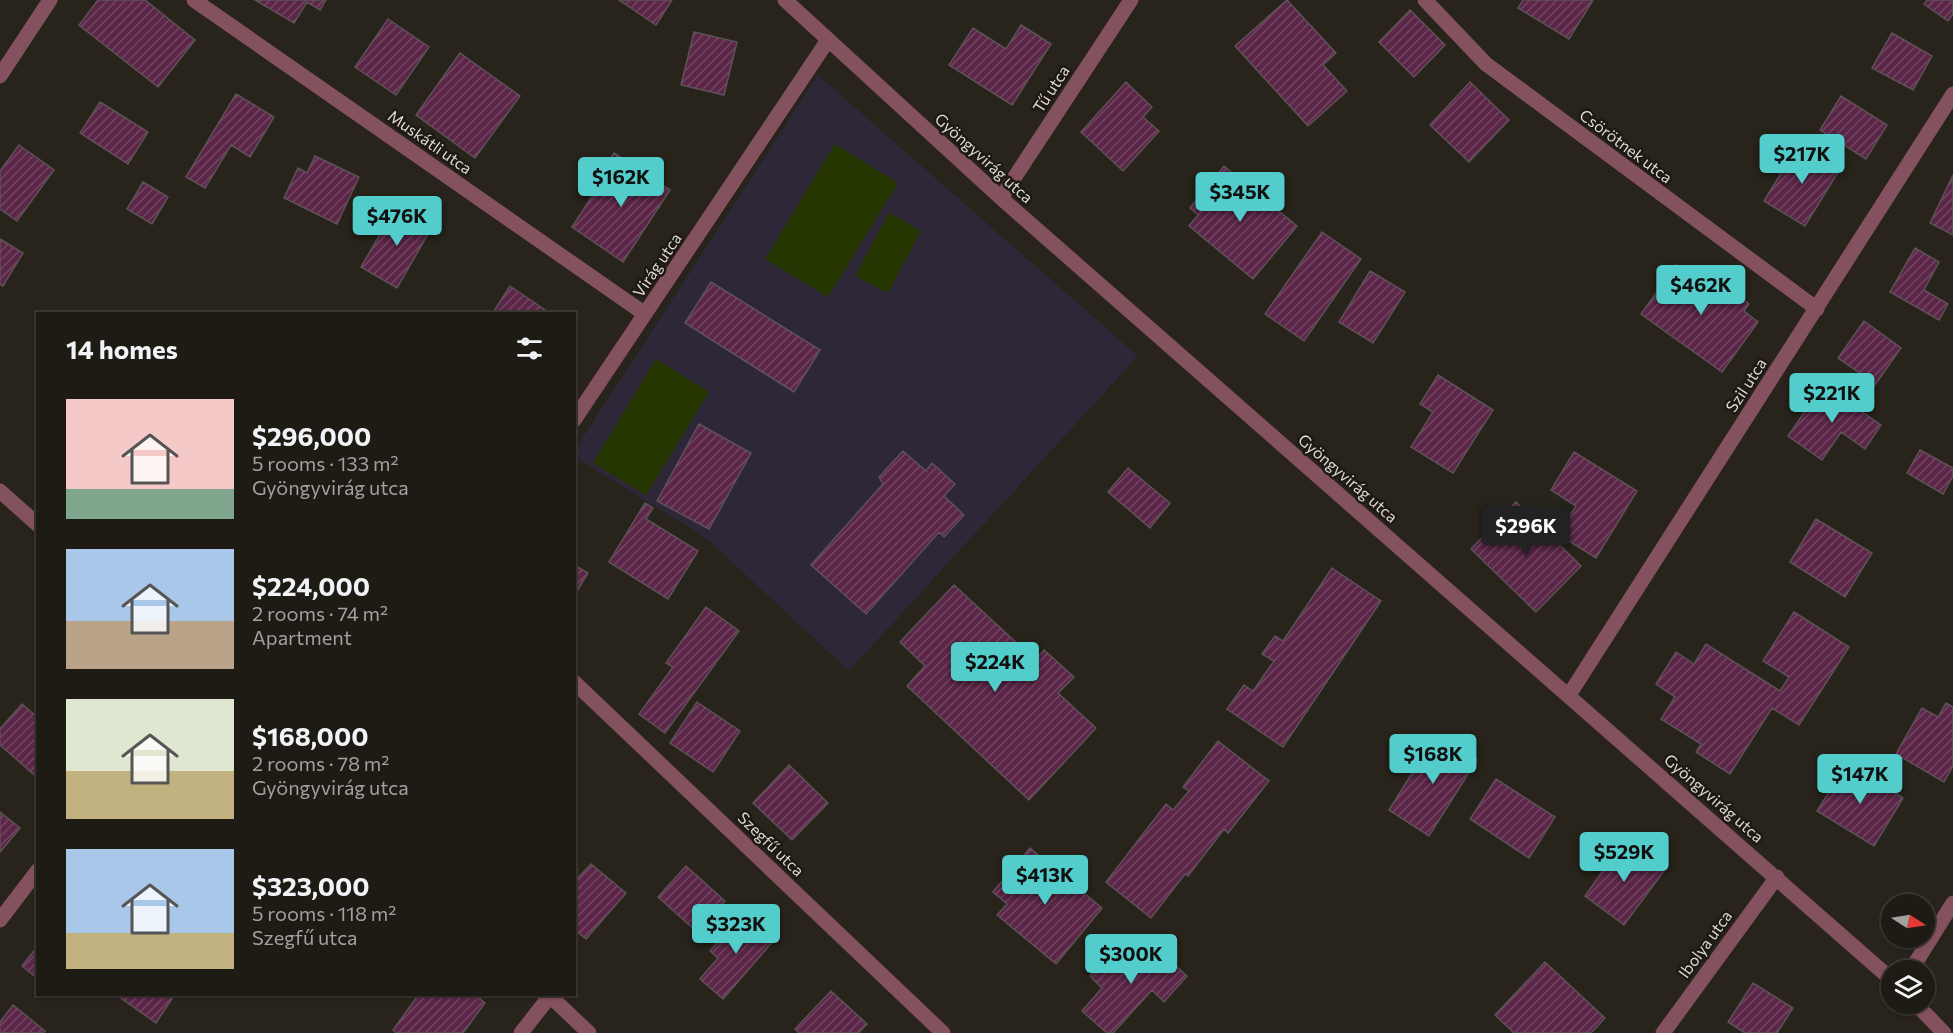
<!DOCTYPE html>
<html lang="en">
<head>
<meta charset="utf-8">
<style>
  :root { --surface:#1e1a14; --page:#2b2722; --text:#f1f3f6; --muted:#a1a1a0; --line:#3c3834; --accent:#53cdcb }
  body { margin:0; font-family:Commissioner,sans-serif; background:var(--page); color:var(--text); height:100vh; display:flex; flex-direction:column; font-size:22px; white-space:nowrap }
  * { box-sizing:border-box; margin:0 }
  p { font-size:20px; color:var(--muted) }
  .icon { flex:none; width:33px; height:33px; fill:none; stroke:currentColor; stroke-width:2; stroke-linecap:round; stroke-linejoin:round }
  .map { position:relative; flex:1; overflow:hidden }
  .details { position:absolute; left:36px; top:312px; width:540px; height:684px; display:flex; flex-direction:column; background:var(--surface); border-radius:0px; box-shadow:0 2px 4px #0004,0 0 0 2px var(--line) }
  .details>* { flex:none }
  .needle { width:39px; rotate:102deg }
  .fabs { position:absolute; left:1881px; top:894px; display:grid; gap:12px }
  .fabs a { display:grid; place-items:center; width:54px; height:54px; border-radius:50%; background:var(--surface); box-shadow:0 2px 4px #0004,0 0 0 2px var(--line); font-size:30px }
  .price { position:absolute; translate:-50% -51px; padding:0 14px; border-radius:6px; background:var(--accent); color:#111; font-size:20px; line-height:39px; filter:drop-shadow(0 2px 3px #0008) }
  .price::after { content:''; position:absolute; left:50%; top:36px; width:18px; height:14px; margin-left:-9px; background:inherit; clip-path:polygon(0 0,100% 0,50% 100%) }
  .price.current { background:#222; color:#fff }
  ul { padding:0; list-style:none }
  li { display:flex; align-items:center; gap:18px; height:150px; padding:0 30px }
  li span { display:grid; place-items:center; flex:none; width:168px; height:120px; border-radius:0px; color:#555 }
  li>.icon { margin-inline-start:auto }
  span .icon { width:72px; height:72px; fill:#fffc; stroke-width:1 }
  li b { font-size:26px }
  h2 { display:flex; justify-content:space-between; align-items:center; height:72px; padding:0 30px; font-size:26px }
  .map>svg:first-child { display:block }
  .education { fill:#2e2737 }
  .park { fill:#243500 }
  .building { fill:url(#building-hatch); stroke:#5c5257; stroke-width:1.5 }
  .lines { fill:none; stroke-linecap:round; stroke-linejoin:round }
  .street { stroke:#84525e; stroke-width:15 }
  .labels { text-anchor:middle; stroke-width:5; stroke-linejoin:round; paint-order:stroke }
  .street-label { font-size:16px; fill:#dddad5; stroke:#1e1912 }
</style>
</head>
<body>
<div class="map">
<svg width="1953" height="1033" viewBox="0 0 1953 1033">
  <defs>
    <pattern id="building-hatch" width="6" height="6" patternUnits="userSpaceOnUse" patternTransform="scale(1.5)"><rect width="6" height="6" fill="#5c2648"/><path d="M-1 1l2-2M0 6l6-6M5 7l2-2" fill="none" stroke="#734562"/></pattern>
  </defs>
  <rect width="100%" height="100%" fill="#28231b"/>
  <path class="education" d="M818,75l320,281 -289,315 -143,-133 -131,-81 -1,-6z"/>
  <path class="park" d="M835,144l63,39 -70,114 -63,-38z
    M889,213l32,18 -33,62 -33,-17z
    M656,359l53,33 -63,103 -53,-32z"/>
  <path class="building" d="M98,0h47l50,40 -37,47 -79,-62z
    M255,0h71l-6,10 -13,-8 -13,21z
    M619,0h53l-16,25z
    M1287,0l49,53 -13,12 24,26 -39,35 -73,-80z
    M1523,0h70l-24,39 -51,-31z
    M1927,0h26v14l-5,7 -24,-17z
    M1410,10l35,35 -31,32 -35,-35z
    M388,19l41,28 -33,48 -41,-28z
    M1021,25l30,19 -39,61 -63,-40 24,-37 33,21z
    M694,32l43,10 -13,53 -43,-10z
    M1892,33l40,23 -19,34 -41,-22z
    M460,53l60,43 -45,62 -59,-43z
    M1126,82l26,25 -9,10 16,14 -36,40 -42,-39z
    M1470,82l39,38 -40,42 -39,-37z
    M236,94l38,23 -24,40 -19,-12 -26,43 -19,-11z
    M1841,96l46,29 -21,34 -46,-29z
    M100,102l48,30 -20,32 -48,-31z
    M1799,144l41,25 -35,57 -41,-25z
    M19,145l35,25 -37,51 -17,-12v-38z
    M614,153l56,37 -47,72 -51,-35 36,-55 -4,-4z
    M315,156l44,21 -22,47 -53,-26 14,-30 9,5z
    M1224,166l73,60 -44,53 -64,-53 9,-11 -8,-7z
    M1953,175v60l-23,-12z
    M143,182l25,15 -16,27 -25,-15z
    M396,207l36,20 -35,61 -36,-21z
    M1322,232l39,27 -57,82 -39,-27z
    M0,239l23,14 -20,33 -3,-2z
    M1915,248l24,14 -15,28 24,14 -9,16 -49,-28z
    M1676,265l18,13 6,-9 49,35 -5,7 14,11 -36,50 -81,-58z
    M1370,271l35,21 -32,51 -34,-21z
    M711,282l109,68 -26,42 -109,-69z
    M510,286l41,28h-59z
    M1864,321l37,27 -29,41 -11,-9 3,-4 -26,-18z
    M1438,375l55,35 -40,63 -42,-26 22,-35 -13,-8z
    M1823,385l58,40 -16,24 -24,-17 -19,28 -34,-24z
    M699,424l52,29 -42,76 -52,-28z
    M1920,450l33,18v8l-10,18 -36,-21z
    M903,451l23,20 6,-8 23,21 -11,12 20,19 -20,22 -5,-5 -73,82 -55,-49 72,-81 -4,-7z
    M1574,452l63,39 -41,67 -38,-24 18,-28 -25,-16z
    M1128,468l42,35 -20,25 -42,-36z
    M1516,502l65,64 -45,46 -65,-63z
    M645,503l8,5 -7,11 52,32 -30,48 -59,-37z
    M1816,519l56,34 -27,44 -55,-35z
    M574,565l14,8 -14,23z
    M1332,568l49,33 -98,146 -56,-38 17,-24 9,6 21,-30 -12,-7 13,-18 8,5z
    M954,585l81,75 9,-10 30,27 -16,16 38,35 -67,72 -122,-114 18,-20 -25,-24z
    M706,607l33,24 -74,102 -26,-19 34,-47 -7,-4z
    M1794,612l55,35 -50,78 -27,-17 -42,66 -34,-22 5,-8 -40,-25 14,-22 -19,-13 20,-32 18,12 12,-20 74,47 9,-14 -26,-16z
    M697,702l43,29 -27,41 -43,-29z
    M1946,703l7,4v59l-9,16 -48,-28 26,-46 16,9z
    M22,704l16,14v60l-38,-33v-16z
    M1436,735l41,25 -48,76 -40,-26z
    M1218,741l51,40 -41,52 -4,-4 -36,47 -3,-2 -34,44 -45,-36 60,-78 7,6 16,-19 -6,-4z
    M1847,763l56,35 -29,48 -57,-35z
    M789,765l39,38 -36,37 -39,-37z
    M1496,779l59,38 -26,41 -59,-39z
    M0,812l20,16 -20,24z
    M1624,841l40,30 -40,54 -39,-29z
    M1030,848l72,60 -46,56 -59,-49 10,-11 -14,-12z
    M591,864l35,29 -40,46 -12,-10v-47z
    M686,866l39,35 -28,31 -39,-35z
    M743,913l31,27 -51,59 -23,-20 18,-21 -8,-7z
    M1145,938l42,38 -23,26 -12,-12 -39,43h-6l-25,-22 20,-23 -12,-12 15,-16 11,10z
    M38,946v33l-16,-13z
    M1545,962l60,56 -14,15h-77l-19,-18z
    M1753,983l40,25 -16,25h-32l-17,-11z
    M831,991l36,33 -9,9h-59l-4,-4z
    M115,994h60l-19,29z
    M419,994h55l11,9 -22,30h-67l-3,-3z
    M13,1005l32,26 -2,2h-43v-11z"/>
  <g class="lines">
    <path class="street" d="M194,0l451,314
      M785,0l216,198 891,782
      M1425,0l61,64 331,245
      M0,76l50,-76
      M1001,198l130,-198
      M574,420l254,-380
      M0,491l38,34
      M574,682l369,351
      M1569,695l384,-601
      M0,920l38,-50
      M1911,970l42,-67
      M548,994l41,39
      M1916,1004l28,29
      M521,1033l29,-37
      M1663,1033l114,-156"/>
  </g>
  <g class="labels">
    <g class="street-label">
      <text transform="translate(1051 89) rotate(-57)" y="6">Tű utca</text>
      <text transform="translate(430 142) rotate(35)" y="6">Muskátli utca</text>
      <text transform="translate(1626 146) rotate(37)" y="6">Csörötnek utca</text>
      <text transform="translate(984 158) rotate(42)" y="6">Gyöngyvirág utca</text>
      <text transform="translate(657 265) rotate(-56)" y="6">Virág utca</text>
      <text transform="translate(1746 385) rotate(-57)" y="6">Szil utca</text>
      <text transform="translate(1348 478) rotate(41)" y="6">Gyöngyvirág utca</text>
      <text transform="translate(1714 798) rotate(41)" y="6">Gyöngyvirág utca</text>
      <text transform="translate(771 844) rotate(44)" y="6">Szegfű utca</text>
      <text transform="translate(1705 944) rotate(-54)" y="6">Ibolya utca</text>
    </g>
  </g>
</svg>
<div class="fabs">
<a><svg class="needle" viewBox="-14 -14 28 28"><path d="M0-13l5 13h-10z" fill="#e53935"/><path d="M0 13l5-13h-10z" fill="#a1a1a0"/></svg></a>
<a><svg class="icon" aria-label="layers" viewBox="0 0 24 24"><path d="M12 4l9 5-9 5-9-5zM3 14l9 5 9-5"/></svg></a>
</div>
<b class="price" style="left:1802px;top:185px">$217K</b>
<b class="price" style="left:621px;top:208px">$162K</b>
<b class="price" style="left:1240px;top:223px">$345K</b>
<b class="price" style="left:397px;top:247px">$476K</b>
<b class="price" style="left:1701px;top:316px">$462K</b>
<b class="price" style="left:1832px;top:424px">$221K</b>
<b class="price current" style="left:1526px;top:557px">$296K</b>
<b class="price" style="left:995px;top:693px">$224K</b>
<b class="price" style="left:1433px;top:785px">$168K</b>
<b class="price" style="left:1860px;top:805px">$147K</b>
<b class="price" style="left:1624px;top:883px">$529K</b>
<b class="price" style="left:1045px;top:906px">$413K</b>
<b class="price" style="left:736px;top:955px">$323K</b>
<b class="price" style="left:1131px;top:985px">$300K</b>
<section class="details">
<h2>14 homes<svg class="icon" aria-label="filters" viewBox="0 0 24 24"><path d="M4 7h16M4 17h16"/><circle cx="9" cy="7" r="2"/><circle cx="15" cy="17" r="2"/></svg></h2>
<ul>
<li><span style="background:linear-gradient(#f6c9c9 75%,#7fa58c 0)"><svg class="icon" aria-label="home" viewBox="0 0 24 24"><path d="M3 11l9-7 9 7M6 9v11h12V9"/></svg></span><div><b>$296,000</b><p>5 rooms · 133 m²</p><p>Gyöngyvirág utca</p></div></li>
<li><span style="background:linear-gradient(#a9c7e8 60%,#b9a48a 0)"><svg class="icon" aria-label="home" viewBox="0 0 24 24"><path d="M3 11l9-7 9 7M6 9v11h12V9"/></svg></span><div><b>$224,000</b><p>2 rooms · 74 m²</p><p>Apartment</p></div></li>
<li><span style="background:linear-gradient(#dfe7d0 60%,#c2b280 0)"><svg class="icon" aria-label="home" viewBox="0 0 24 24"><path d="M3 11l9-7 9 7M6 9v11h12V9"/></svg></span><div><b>$168,000</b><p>2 rooms · 78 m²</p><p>Gyöngyvirág utca</p></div></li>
<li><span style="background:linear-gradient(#a9c7e8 70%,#c2b280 0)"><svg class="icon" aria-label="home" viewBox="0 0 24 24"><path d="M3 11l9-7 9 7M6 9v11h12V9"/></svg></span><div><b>$323,000</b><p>5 rooms · 118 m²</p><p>Szegfű utca</p></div></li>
</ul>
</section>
</div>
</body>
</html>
